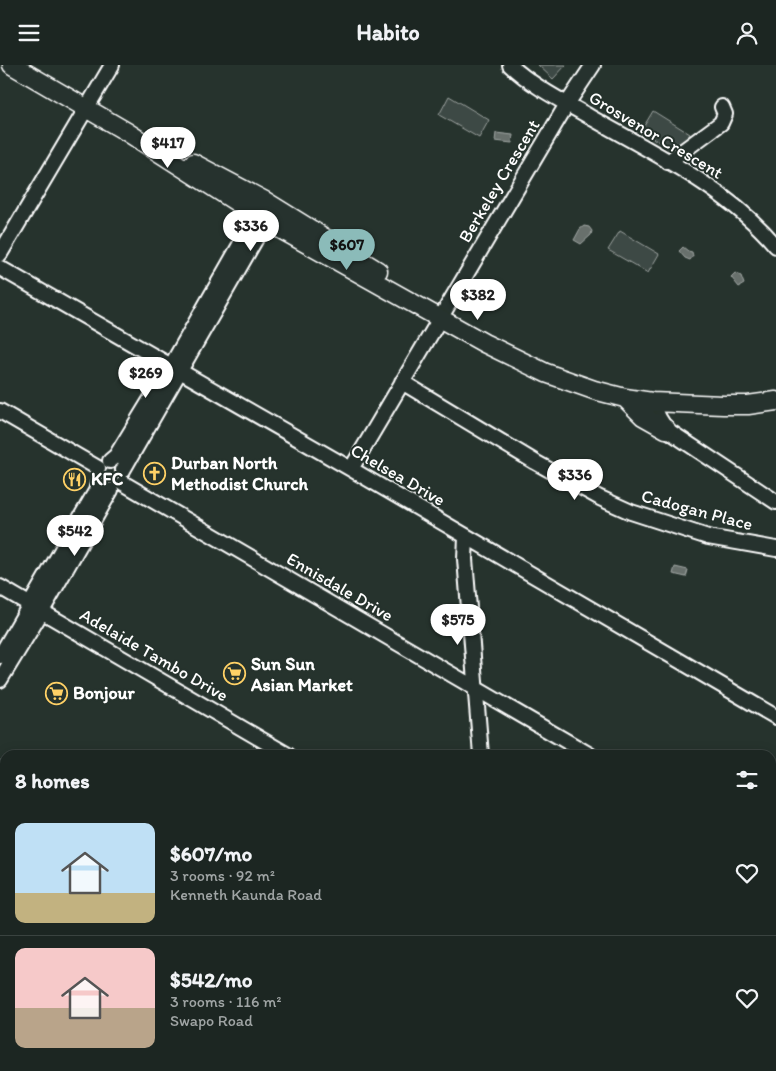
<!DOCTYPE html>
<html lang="en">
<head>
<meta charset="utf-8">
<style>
  :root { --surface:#1c2622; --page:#252e2a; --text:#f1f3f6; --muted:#a0a5a5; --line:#3a4340; --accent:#8bbbb9 }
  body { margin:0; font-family:Itim,sans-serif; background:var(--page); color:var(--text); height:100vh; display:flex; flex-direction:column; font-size:19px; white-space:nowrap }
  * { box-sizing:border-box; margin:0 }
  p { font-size:16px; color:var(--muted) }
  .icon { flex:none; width:28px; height:28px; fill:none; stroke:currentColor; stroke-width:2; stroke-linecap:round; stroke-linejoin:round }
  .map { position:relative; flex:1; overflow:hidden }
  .panel { position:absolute; left:0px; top:685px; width:776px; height:321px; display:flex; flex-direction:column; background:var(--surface); border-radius:15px 15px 0 0; box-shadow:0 2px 12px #0003,0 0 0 1px var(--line) }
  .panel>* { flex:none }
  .price { position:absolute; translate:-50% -42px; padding:0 11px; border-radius:18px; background:#fff; color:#222; font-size:16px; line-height:32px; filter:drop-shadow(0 1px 2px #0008) }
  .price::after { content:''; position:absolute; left:50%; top:30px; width:15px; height:11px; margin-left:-8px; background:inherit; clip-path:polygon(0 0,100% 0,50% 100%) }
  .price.selected { background:var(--accent); color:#111 }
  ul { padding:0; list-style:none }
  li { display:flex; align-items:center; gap:15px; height:125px; padding:0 15px }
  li+li { border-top:1px solid var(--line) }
  li span { display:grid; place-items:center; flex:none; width:140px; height:100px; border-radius:10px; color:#555 }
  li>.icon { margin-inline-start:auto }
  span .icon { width:60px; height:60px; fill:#fffc; stroke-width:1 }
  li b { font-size:21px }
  h2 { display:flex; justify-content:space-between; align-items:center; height:60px; padding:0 15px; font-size:21px }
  header { display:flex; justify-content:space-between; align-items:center; height:65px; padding:0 15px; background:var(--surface); font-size:22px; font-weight:800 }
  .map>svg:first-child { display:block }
  .green { fill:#3e4944; stroke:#9ea4a2 }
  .water { fill:#67706c; stroke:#a4a9a7 }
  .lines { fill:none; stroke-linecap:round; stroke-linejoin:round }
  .minor-casing { stroke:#fff; stroke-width:18 }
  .major-casing { stroke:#fff; stroke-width:21 }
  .minor { stroke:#26332d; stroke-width:14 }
  .major { stroke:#26332d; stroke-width:18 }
  .labels { text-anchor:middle; stroke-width:4; stroke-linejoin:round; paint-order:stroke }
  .street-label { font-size:18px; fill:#fff; stroke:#26332d }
  .poi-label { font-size:18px; font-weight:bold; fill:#fff; stroke:#26332d; text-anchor:start }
</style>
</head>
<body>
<header><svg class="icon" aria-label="menu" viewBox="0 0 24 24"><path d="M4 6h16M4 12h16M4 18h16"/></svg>Habito<svg class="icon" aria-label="person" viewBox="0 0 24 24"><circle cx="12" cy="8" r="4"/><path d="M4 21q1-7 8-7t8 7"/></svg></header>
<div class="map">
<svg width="776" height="1006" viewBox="0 0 776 1006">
  <rect width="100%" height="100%" fill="#26332d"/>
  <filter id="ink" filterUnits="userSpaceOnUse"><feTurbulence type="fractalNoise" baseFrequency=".02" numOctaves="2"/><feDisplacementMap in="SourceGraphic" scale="10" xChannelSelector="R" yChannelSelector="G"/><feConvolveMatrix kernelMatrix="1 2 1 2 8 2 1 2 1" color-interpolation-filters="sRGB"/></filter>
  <g filter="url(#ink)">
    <path class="green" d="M538,0h28l-13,14z
      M449,31l40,24 -10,18 -40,-23z
      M653,46l37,23 -13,19 -36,-22z
      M620,166l39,23 -11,19 -40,-23z"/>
    <path class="water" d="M496,68l17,2 -1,8 -17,-2z
      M584,161l5,1 3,4 -1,4 -10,9 -7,-4 6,-11z
      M683,182l5,4 4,1 1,4 -3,4 -5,-2 -6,-7z
      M735,208l6,3 3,8 -5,3 -8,-10z
      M675,502l13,3 -2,7 -13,-3z"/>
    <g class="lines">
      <defs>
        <path id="minor" d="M510,0c22,21 54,37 80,52 65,37 137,71 186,129
          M668,97l53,-39 4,-9 -3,-7
          M0,189l112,-189
          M0,203l351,201 425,248
          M402,317l133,80 65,36 31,14 77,25 68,12
          M652,337l7,16 7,11 110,73
          M0,346l98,57
          M110,396l6,-5 55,-90 90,-158
          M351,404l216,-365 26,-39
          M123,405l147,-256
          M123,418l467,272
          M466,472l-1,22 16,196
          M0,522l288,168
          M0,591l96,-165 2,-7
          M0,615l42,-69 69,-121
          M0,704l5,3
          M771,796l5,2
          M771,844l5,-3
          M0,850l5,3
          M771,972l5,3
          M12,1001l8,5
          M260,1001l8,5
          M509,1001l8,5
          M666,1001l1,5
          M482,1006l3,-5"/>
        <path id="major" d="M12,0l115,67 139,89 218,122 62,30 48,17 31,8 27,4 71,3h25l28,-4
          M193,98l72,38 113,70
          M625,333l18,18 23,13"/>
      </defs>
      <use href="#minor" class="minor-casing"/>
      <use href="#major" class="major-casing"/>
      <use href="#minor" class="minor"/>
      <use href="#major" class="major"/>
    </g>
  </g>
  <defs>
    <symbol id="church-ring" viewBox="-11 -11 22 22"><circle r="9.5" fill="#26332d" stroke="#ffd166" stroke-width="1.5"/><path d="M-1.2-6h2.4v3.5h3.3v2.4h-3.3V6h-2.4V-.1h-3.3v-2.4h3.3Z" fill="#ffd166"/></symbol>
    <symbol id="restaurant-ring" viewBox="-11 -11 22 22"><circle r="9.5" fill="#26332d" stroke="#ffd166" stroke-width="1.5"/><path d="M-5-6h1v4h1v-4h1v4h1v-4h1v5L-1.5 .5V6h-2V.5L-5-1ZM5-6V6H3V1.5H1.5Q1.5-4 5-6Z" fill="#ffd166"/></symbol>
    <symbol id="supermarket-ring" viewBox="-11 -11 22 22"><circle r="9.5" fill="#26332d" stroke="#ffd166" stroke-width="1.5"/><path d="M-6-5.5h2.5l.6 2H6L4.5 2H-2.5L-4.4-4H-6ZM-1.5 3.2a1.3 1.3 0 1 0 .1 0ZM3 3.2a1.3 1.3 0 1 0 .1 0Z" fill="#ffd166"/></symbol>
  </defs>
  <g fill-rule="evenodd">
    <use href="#church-ring" x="142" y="396" width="25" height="25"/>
    <use href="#restaurant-ring" x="62" y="402" width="25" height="25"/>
    <use href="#supermarket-ring" x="222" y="596" width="25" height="25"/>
    <use href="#supermarket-ring" x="44" y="616" width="25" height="25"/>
  </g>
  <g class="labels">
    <g class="street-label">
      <text transform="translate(656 70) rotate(31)" y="6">Grosvenor Crescent</text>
      <text transform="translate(499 116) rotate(-59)" y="6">Berkeley Crescent</text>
      <text transform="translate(398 410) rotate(30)" y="6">Chelsea Drive</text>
      <text transform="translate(697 445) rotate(15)" y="6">Cadogan Place</text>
      <text transform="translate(340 522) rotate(30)" y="6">Ennisdale Drive</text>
      <text transform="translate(154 590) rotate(30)" y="6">Adelaide Tambo Drive</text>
    </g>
    <g class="poi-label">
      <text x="171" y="404">Durban North<tspan x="171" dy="21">Methodist Church</tspan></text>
      <text x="91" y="420">KFC</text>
      <text x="251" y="605">Sun Sun<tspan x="251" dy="21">Asian Market</tspan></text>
      <text x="73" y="634">Bonjour</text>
    </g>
  </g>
</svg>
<b class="price" style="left:168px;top:104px">$417</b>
<b class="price" style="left:251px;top:187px">$336</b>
<b class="price selected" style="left:347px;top:206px">$607</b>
<b class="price" style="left:478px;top:256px">$382</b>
<b class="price" style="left:146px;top:334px">$269</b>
<b class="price" style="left:575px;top:436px">$336</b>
<b class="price" style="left:75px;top:492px">$542</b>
<b class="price" style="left:458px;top:581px">$575</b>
<section class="panel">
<h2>8 homes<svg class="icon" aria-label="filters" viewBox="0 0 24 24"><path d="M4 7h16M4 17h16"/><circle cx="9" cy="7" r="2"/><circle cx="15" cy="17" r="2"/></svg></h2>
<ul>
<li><span style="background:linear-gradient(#bfe0f5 70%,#c2b280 0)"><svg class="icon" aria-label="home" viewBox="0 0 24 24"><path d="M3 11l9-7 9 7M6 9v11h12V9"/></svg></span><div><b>$607/mo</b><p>3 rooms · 92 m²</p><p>Kenneth Kaunda Road</p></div><svg class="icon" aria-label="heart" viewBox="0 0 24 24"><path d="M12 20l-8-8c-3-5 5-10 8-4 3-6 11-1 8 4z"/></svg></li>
<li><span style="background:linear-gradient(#f6c9c9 60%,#b9a48a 0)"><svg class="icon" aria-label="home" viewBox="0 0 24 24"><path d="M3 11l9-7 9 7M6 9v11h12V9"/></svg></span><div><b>$542/mo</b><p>3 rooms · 116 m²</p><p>Swapo Road</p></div><svg class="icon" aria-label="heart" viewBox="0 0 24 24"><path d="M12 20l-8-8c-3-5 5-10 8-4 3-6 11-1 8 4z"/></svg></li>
</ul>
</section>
</div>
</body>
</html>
